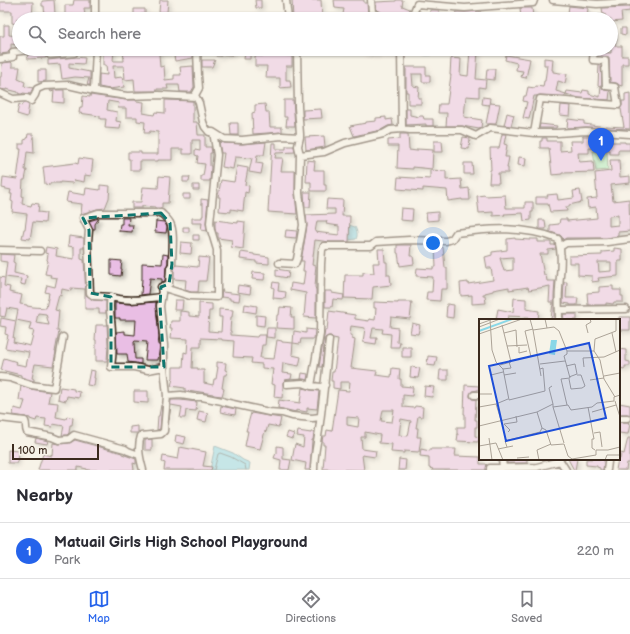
<!DOCTYPE html>
<style>
:root{--surface:#fff;--page:#f2f2f3;--text:#2b2b33;--muted:#7c7c81;--line:#e1e1e2;--accent:#2563eb}
body{margin:0;font-family:"Balsamiq Sans",sans-serif;background:var(--page);color:var(--text)}
.scale{position:absolute;left:12px;bottom:10px;width:87px;box-sizing:border-box;padding-left:4px;border:2px solid #3b2a1e;border-top:0;font-size:11px;line-height:14px;white-space:nowrap;color:#3b2a1e;-webkit-text-stroke:3px #f7f3e8;paint-order:stroke}
.you{position:absolute;left:433px;top:243px;width:14px;height:14px;margin:-10px;border:3px solid #fff;border-radius:50%;background:#1a73e8;box-shadow:0 0 0 6px #1a73e833}
.badge{display:grid;place-items:center;width:26px;height:26px;border-radius:50%;background:var(--accent);color:#fff;font-size:13px;font-weight:700}
.pin{position:absolute;translate:-50% -33px;filter:drop-shadow(0 1px 2px #0008)}
.pin::after{content:'';position:absolute;top:21px;width:14px;height:12px;background:inherit;clip-path:polygon(0 0,100% 0,50% 100%)}
.list{margin:0;padding:0;list-style:none}
h2{display:flex;justify-content:space-between;align-items:center;height:52px;margin:0;padding:0 16px;font-size:17px}
h2 small{font-size:13px;font-weight:400;color:var(--muted)}
.list li{display:grid;grid-template-columns:26px 1fr auto;gap:12px;align-items:center;box-sizing:border-box;height:56px;padding:0 16px;border-top:1px solid var(--line)}
.list b{display:block;font-size:15px;white-space:nowrap}
.list p{margin:0;font-size:13px;white-space:nowrap;color:var(--muted)}
.list em{font-size:13px;font-style:normal;color:var(--muted)}
.icon{flex:none;width:22px;height:22px;fill:none;stroke:currentColor;stroke-width:2;stroke-linecap:round;stroke-linejoin:round}
.map{position:relative;flex:none;width:630px;height:470px;overflow:hidden}
.search{position:absolute;background:var(--surface);box-shadow:0 1px 3px #0004;left:12px;right:12px;top:12px;height:44px;display:flex;align-items:center;gap:10px;box-sizing:border-box;padding:0 14px;border-radius:22px;color:var(--muted);font-size:15px}
.sheet{height:108px;background:var(--surface)}
nav{display:flex;justify-content:space-around;align-items:center;box-sizing:border-box;height:56px;border-top:1px solid var(--line);background:var(--surface);font-size:11px;color:var(--muted)}
nav a{display:grid;justify-items:center;gap:2px}
nav .on{color:var(--accent)}
.map>svg:first-child{display:block}
</style>
<div class="map">
<svg width="630" height="470" viewBox="0 0 630 470">
<defs>
<filter id="shadow"><feDropShadow dx="2.5" dy="2.5" stdDeviation="2" flood-color="#0004"/></filter>
</defs>
<rect width="100%" height="100%" fill="#f7f3e8"/>
<filter id="ink" filterUnits="userSpaceOnUse"><feTurbulence type="fractalNoise" baseFrequency=".025" numOctaves="2"/><feDisplacementMap in="SourceGraphic" scale="8" xChannelSelector="R" yChannelSelector="G"/><feConvolveMatrix kernelMatrix="1 2 1 2 8 2 1 2 1" color-interpolation-filters="sRGB"/></filter>
<g filter="url(#ink)">
<path fill="#a6ebb6" stroke="#708a6a" d="M593,151l14,1 1,18 -12,1z"/>
<path fill="#89d7e7" stroke="#6a9297" d="M418,49h17c-3,9 -9,7 -16,4z
M349,225l6,2c2,4 3,8 1,12l-8,1z
M215,446l18,7 10,7 7,3 -1,7h-39z"/>
<g fill="none" stroke-linecap="round" stroke-linejoin="round">
<path stroke="#5a6f6e" stroke-width="1" d="M214,470l4,-16 2,-1 11,4 14,8 1,5"/>
</g>
<path fill="#e9bee4" stroke="#3b2a1e" fill-rule="evenodd" filter="url(#shadow)" d="M54,0l1,14h-2l1,5h-9l-1,-13h-2v-5z
M74,0h16v8h-6l1,8h-8v-2l-12,1v-10h8z
M160,0h8l-1,12h-8z
M255,0h6v8h-5z
M292,0h29l1,18h-13v1h-16z
M334,0h30v3h3l1,12h-1l8,4h-33l2,-10 -9,-1z
M396,0h7l-1,6 8,3 -3,10 -16,-3 -1,2h-2l-2,-3 -10,-6v-7l20,-1z
M0,2h33l-1,17h-15v5l-5,-1v-12h-12z
M569,6l19,2 -1,10 -8,-1 1,-3 -12,-1z
M630,7v4l-8,1h-1l1,9 -11,1v-3h-6v-5h-2l-1,-6z
M520,8h12l1,9 -12,1z
M134,9h11v5h-4v5h-4v-4h-3z
M430,10h9v5l-9,-1z
M419,11l2,1 7,7h-12z
M480,11v6l-15,-2 -1,3 -8,-1v-5h9z
M4,25h5v10l9,1v9l-7,-1v4l-2,2 -1,3 -8,1v-18h4z
M621,28h5v7l-5,-1z
M611,33l6,1 -2,12h7v10h6v8h-6v22l-3,-1 -3,-2 -6,-1 -1,-24 -3,-1 -8,-1v-7h3v3l10,1z
M42,49h2l2,9 -18,1 -1,-4 12,-2 2,-1z
M100,49h14l-1,12h11l-1,-12h57l1,2 12,-2v9l-18,3 -2,-10 -14,3 1,13 4,-1 1,14 9,-1v-4h7l-1,-8 13,-1 1,21 -3,5h-11l-1,-7h-12l1,4h-11v2h-22l-1,-12 -9,1 -1,-14h-11l1,12 8,-1 2,10 -15,2 -10,-2v-13l8,1 -1,-10h-3v-11l-3,-1z
M216,49h16v6l-11,-1v2h-5z
M273,49h6v6l13,1v10h-6v14h4l1,7 -11,1v-10h-14l1,-12h-12v-10h18z
M366,49h13l-1,5 -12,-1z
M382,49h15v5l-16,-2z
M245,50h5v9h-6z
M470,50h8l-2,29 10,1 -1,8 -6,-1v10l-13,-1 -2,21 18,3 -1,8 -2,1 -17,-3h-16l1,-13h-9l1,-9h8l4,-29h-1l1,-17 10,1 -1,16 8,1z
M506,55l24,4 -4,19 -5,-1 2,-6 -7,-1 1,-7 -12,-3z
M76,57l9,1 -1,6 -15,-1v5l21,4v13h-3l2,-7 -14,-1 -13,2 -2,-15 -12,1v-5z
M544,58l9,1 -1,11h1v2l14,2 -2,9 -7,-2 -2,10 10,3 -1,2 -25,-1 -4,1h-2l-5,23 -6,-1 4,-16 -4,-1 1,-5h2l2,-9 7,1 1,-2 7,1 1,-6h1l2,-16h-3z
M202,60h13l-3,7h-10z
M11,62l1,1v4h8l-2,12 7,3 -1,4 9,2 -3,6 -7,-1 -1,1h-2l-2,-1v-1l-12,-3v1l-6,-1v-12h1l1,-14z
M599,65h2l1,22 2,3 6,1 -1,9 -30,-2 -13,-4 1,-3 15,2 1,-3 6,1v3l11,3 1,-12 -3,1z
M406,67h20v8h4v7h-8v-8h-10l1,12 6,1 -1,11h3v6h-13v-12h-2z
M487,69h8l-1,11 -8,-1z
M38,70h8v11l-8,1z
M50,90h14v13l-11,-1 1,-11 -3,1z
M630,93v36l-44,-2 -19,1 1,-9 16,2v3l22,3v-1l18,1 -3,-18h-2l3,-3v-5h3v-7z
M90,95l36,5h10v1l8,1 -1,11 11,2 1,-3 10,1v-13l28,1v21h4l1,13h7v12h6l1,6h-2v13h1l-1,15h-9v-5h2l2,-12 -8,-1 1,-7 -3,-1v-5l5,1v-11h-8v14h-9v-5h-11v11h-14v1h-18v9h-10v-11h-2v-7h13v2h17v-22l-8,-1 -1,2h-5l1,-11 -8,-1v-4h-11v-9h-8l1,-5 -11,-2 -1,9 10,2 -1,9 5,1 -1,7 -15,-1 1,-9h-6v-3l-21,-3 1,-6h2l1,-11 7,1z
M483,97l7,1 -1,7 -7,-1z
M284,100h9l2,26h-9l1,-9h-3z
M24,103h1l4,2 -2,12 -10,-3 2,-10 3,2z
M490,103l10,1 -4,20h-10z
M265,104l1,8h3l1,15h12v5l-29,2 -1,-21 3,-1v-7z
M561,105l10,1 -1,10 -10,-1z
M321,109l1,9 -19,1v-9z
M406,109h4v6l9,2v-1h4l1,3h9v7h-7v-2l-20,1z
M507,113l7,2 -3,11 -7,-1z
M386,117v3l6,-1 1,6 -5,1 -7,4 -27,6 -4,-10 16,-3v-1l10,-1v-3z
M230,123h8v12h-7z
M540,124l17,2 -1,2h-17z
M28,134h5l1,19 -7,-1 -2,18h2l-2,10h-2l-1,16h1l-1,8 9,2 1,-3 7,1 -1,8 8,1 -1,10 -12,-1 -3,17 -8,-1 2,-9h1l2,-15 -15,-2 1,-10 -2,-1 1,-7h-2l1,-4 -9,-2 1,-11 14,2 4,-30h-2v-5h5v-4l3,-1z
M400,134h8l1,16 8,1v-2l16,1 -1,19 -19,-2v2l-16,-1 1,-22h-10v-6l12,-1z
M502,134h4l-2,10 3,1 -2,12h4l-2,11h1v5h-10l1,10h-10l1,-13h1l-1,-22h9z
M324,136l1,11 -19,3 -1,-13z
M583,136h7v4l14,1v1h21v1h5v7h-12v4h-8v-4l-21,-2v5h-11l1,9 14,-1 1,11 -32,1v1l-10,1 -3,-27h-9v-7h2v-3h5v3h13v10l11,-1 -1,-9h13z
M463,137l7,1 -1,11 -8,-1z
M434,141h8l1,11h-9z
M219,142l5,1 18,1 24,-2 -2,13h-7l-1,8 7,1 -2,10 -12,-2 3,-14 -17,-1 -2,12 -11,-2 2,-14h-3z
M272,143h4v6h10v-3h8l1,6 -19,1 -1,5h8l-2,13h14v22l2,21 -29,-2z
M519,157l7,1 -1,8 -7,-1z
M79,158l14,2 -2,16 -6,-1 -1,7 -10,-2 -1,3 -13,-1v1h-10v2l-5,-1 -2,-17 32,-4 3,1z
M307,160l8,1 -1,9h10v15h2v6h-15v-9h-5z
M610,160h9l1,17 10,-1v7l-19,2 2,16 16,-2 1,32 -12,1v4l-11,2h-41l-3,2 -1,-3 -2,-2 -10,-3v-7l9,-1 1,-5h7v2l30,-3 -1,-11 -8,1 -1,-9 10,-1 -2,-25 16,-2zM618,215v10l-9,1v-10z
M464,163h8l1,11h-9z
M237,166l11,2 -3,17 4,1 -1,7 -3,-1 -2,19 -12,-2v3l-12,-1 1,-14h-2l3,-17 13,2z
M430,170l16,1v9l15,-1 1,10 7,-1 1,12h-8v-1l-14,2 -1,-11 -24,-2v3l-26,-2 1,-12 32,2z
M159,176l11,1 -2,26h-6v5h-7v-1l-13,-1v2h-10v-6h9l2,-15 15,1z
M183,177h7l-1,5h-6z
M100,185l10,1 -1,12 -4,10 -8,1 -16,5 1,-10 -16,-2 2,-10 17,3 1,-7 14,2z
M193,185h6v5h-6z
M580,190l2,12 -13,3v2h-3l1,4 -17,1 -2,-8h-12v-7h12l-1,-2 10,-1 1,6 16,-2 -1,-7z
M304,192h7l-1,15h-5z
M183,194h7v5h-7z
M485,195v1l20,-1 1,13h19v-6h8v10h-2v8l-7,1 -1,-8 -19,1 1,1 -12,1v-4l-14,1 -2,-17z
M201,199l7,1 -2,23 1,8 -6,-1 1,-7h-10v-5h10v-2h1v-12h-2z
M327,199l16,1 -1,16h8l-1,26h-19l-15,-2 -3,25 4,1 -1,8h1l-1,13 1,3v28l-12,-1 2,-24 -16,-3 1,-7 12,2 2,-14h-2l1,-10h-3l6,-35 -1,-11 29,-1v-5h-9zM317,221h10l-1,3 13,2v9l-24,-3z
M401,208l12,1 -1,12 -12,-1z
M438,212v8l-11,1 -1,-8z
M99,218l-4,6v5h-2l-4,-8z
M122,218h7l-1,7h5l-1,7 -13,-1 1,-7h2z
M215,220l23,3v-2l7,1 -2,27 -12,-2 1,-7 -14,-2v-5h-2l-1,-4z
M539,220h6l1,9h-7z
M156,221l8,1 1,1 2,4 -1,6 -11,-1z
M183,227h6v5h-6z
M286,230l11,1 -1,7 -11,-1z
M193,235h6v5h-6z
M69,236l15,2v10h-3v11l3,1 2,35 7,5 13,1v12h-7v-4h-14v-20l-14,-1v3l-9,-2 -1,7 -2,-1 -4,15 4,1 -2,20h2l-4,21h1l-3,14 -18,-2 -3,14 2,1v2l-13,-4v-2l-20,-5 3,-12 13,4 -1,2 10,2 3,-14 -24,-4 3,-13 -3,-1 1,-7 -6,-1 1,-8 15,3 -3,17h1l-1,4 17,4 4,-15 -5,-1 2,-7 -15,-3 2,-10 -11,-2 -2,9 -5,-1v-39l5,1 -1,8 6,1 -1,5 13,3 -2,9 7,1v1l6,1 13,1 3,-15 -4,-1 2,-7 8,2 2,-9 -7,-1 1,-2 -6,-1 3,-13 -1,-1 1,-6 -3,-1 1,-6 11,2 -1,7 18,3v-12l-6,-1zM38,313l8,1 3,11 -13,-2z
M515,238v1l15,1v-1h8v3h13v3h4l1,4 -8,1v4h-8l4,21h2l1,6h8l-1,15v23h-3l2,-17h-4l1,-16 -21,4 -1,-3 -19,3v-3l-16,3v1l-8,2v1h-2v2h2l1,7 -14,1v-9l-11,1 -1,-13 8,-1v2l25,-4 -2,-12h-4l-2,-11 7,-2v-3l15,-2v-11zM513,257v13l-9,1 -4,-13z
M181,242l11,1 -1,11 -11,-1z
M397,245h14l-1,11h3l1,8 -14,2 -2,-13h-1z
M443,247l2,21h2v21h-6l-1,12 -14,-1 1,-8h5l1,-15 -17,-1 1,-8 16,1v-2h3l-1,-19z
M614,248l8,1v12h-4v15l-20,2 1,3 -7,1v-6l-14,-1v-12h-9v-7l33,-1v-3l12,-1zM598,262h13v9l-12,1z
M378,249h6l1,13h2v13h3l1,10 -18,2 -1,12 -28,-1 1,-23h18v-3l11,1 -1,-10h6z
M241,252l13,2v1l15,2v7l-13,-1v-2l-16,-2z
M0,254l14,1 -1,7 2,1 -1,10 13,3 -2,9 -5,-1 1,-5 -16,-2 2,-15 -7,-1z
M163,254l5,1v8l-2,5 -1,13 -3,1v-3l-12,-1 -2,16 -7,1 1,-17v-15l20,1z
M199,257l10,1 -3,23h-7l-1,11h-7l-6,-2 1,-10 -12,-1v-10l2,-4 22,2z
M111,260l11,1 -1,8h1l-1,7 -10,-1z
M276,269l13,2 -1,7 -12,-2z
M253,272l12,1 -1,7 -12,-1z
M273,282l6,1 -1,8 8,1 -1,7 -12,-1 1,-10 -2,-1z
M564,282h3l-1,16h12l-1,7h-7v-1l-7,-1z
M238,285l13,2 -1,7 -13,-2z
M613,286v4h8v6h2v6h-9l-1,2 -7,-1v2h-18l-1,-12 12,-1v-5z
M222,290h1l-1,2 18,2 -1,7 -9,-1v-2l-9,-1z
M325,291h7v2l12,2 -1,5 -10,-1 -1,8h-7z
M514,298l12,1v10l13,2 -1,9h-9v-3l-21,-1 -1,4 -11,-1 2,-10 15,3z
M175,300h8l-1,10h-8z
M156,302v4l3,31 -1,8h2l-2,15h-13l2,-18 -12,-1 -1,1 1,17h6v5l-13,-2 -1,-8h-10l-1,-22 9,-1v3l10,1 1,-15h-16v-2h-5v-15l14,1z
M374,302l24,1v-1h14l-2,17 -19,-2 -1,10 8,1 -1,14h3l-1,5h-9l1,-13 -9,-1 1,-4 -10,-1 -2,10h6l-1,6 -13,-2 2,-14 -14,-2 -1,9h2v4l3,1 -4,28 26,3 -1,4 15,2 1,-9 8,1 -1,10h2v7l12,1 -1,9 -9,-1v12l11,1 1,-2 8,1 -1,10 -4,-1 -2,12h2l-1,9h4l-2,15 -15,-1v2l-13,-1 1,-8 -13,-1 1,-8 -15,-3v5h-4l1,12 14,2 -1,6 -13,-2 2,15 -41,-1 2,-24h-2v-4h-1l1,-5h3l1,-6 5,1 6,-41 11,1 1,-9h-10v7l-7,-1v-7h-2l1,-9h2l4,-33 -5,-1 -2,-2h-2l-4,2 -3,29h-3l6,-37h2l2,-19 26,4v4l14,2v-2l6,1 1,-12h-2zM383,410h11l-2,12 -11,-1zM347,417l12,1 -1,9 -11,-2zM401,419l10,2 -3,15 -9,-1z
M199,303l13,1v7h-3l-1,20 13,1 1,-15h-3v-8l14,1 -1,7h-1l-1,14h1v4l26,2 1,-2h8l-1,10h-3l-2,13 14,1 3,-19 5,1v1l11,1 -1,12 9,2 -2,9 -16,-3 -1,10 10,1 -1,5 -6,1 -2,2v5l-1,11 -8,-1 1,-12 -4,-1 2,-15 -11,-1v-4l-11,-1 1,-5 -19,-1 1,-16 -12,-1v-1l-21,-1v9h-8l-1,21h6v2h6v13l9,2 1,-6h2l2,-12h-1v-5l9,1 -1,7 2,1 -1,4h-2l-2,13 2,1 -2,7 -9,-1v-1l-19,-3 1,1 -10,-1v-3l-14,-2 2,-8v-11h10l1,-15 3,1 1,-14 -17,-1 1,-10h-2l1,-7h9v-10l9,1v4l10,1z
M245,304l12,2 -1,7 -12,-2z
M447,304l7,1 -1,13 -7,-1z
M280,307l12,1 -1,9h3v12l-18,-1 1,-13h2z
M563,314h14v6h-13z
M256,315l9,1 -1,10 -8,-1z
M619,317h11v13h-11z
M412,323l8,2 -2,9 -8,-1z
M96,325h11l1,20 -1,16h-11v-21h-1z
M267,328h8v10l-9,-1z
M306,329l9,1 -1,9h-13l-1,5 -7,-1 1,-12 12,2z
M402,347h9v10h-9z
M619,349l7,1v11l4,1v4h-5v3l-6,-1z
M428,356l9,1 -2,9 -8,-1z
M411,367l9,1 -2,10 -8,-1z
M90,370l5,1 -1,7h1l-1,8 -7,-1z
M440,370h8v10h-9z
M302,373l6,1 -1,6 -6,-1z
M465,385l14,1 -1,4 -6,1 -2,4v2l2,2 6,1h-2l-1,20h2v7h-2v9l4,1 -1,5 -21,-1 1,-7h-1v-7h8v-13h-1z
M21,386l9,3 20,3 -2,10 10,1 -2,14 10,2 1,-3 6,2 -1,7h-2l-1,8 -2,2h-5l2,-9 -11,-2 -1,3 -7,-1 1,-7 -9,-1 -1,3 -6,-2v-1l-4,-1 -13,-2 1,-7 8,2 3,-9 -6,-1z
M425,386l9,1 -2,10 -8,-1z
M60,387l14,2v2l6,1 -1,6 -12,-2 -1,5 -8,-2z
M302,388l9,2 8,1 -2,18 -10,-1v4l-11,-2v2l-18,-4 1,-8 21,3z
M134,391h14v12l-14,-1z
M171,400h9l17,2 -1,9 -10,-1 -1,8h-5l2,-11 -11,-2 -2,15z
M619,403l11,2v10l-3,-1h-8z
M161,405h1l-2,24 -3,1 1,-14h1z
M221,406l15,3 -1,6 -15,-3z
M199,411l9,2 -2,9 -9,-2z
M251,413l17,3 13,2 -2,9 -11,-2 -2,7 -1,-1 -5,18 -15,-3 3,-15h-2z
M619,422h10l-1,2h2l-2,10 -9,-1z
M138,426v7h-8v-6z
M298,431l13,2v-1h3l-1,8h-1l-2,30h-5l1,-7 -14,-3 3,-16 8,3 1,-10 -7,-1z
M288,432l6,2 -2,5 -6,-2z
M176,435l10,2 -2,7 -9,-2z
M36,438l12,3 -1,3 -12,-2z
M628,438h2v25h-3l-1,7h-10l2,-11h2l1,-6 3,1z
M152,439v11h-7v-10z
M75,440l47,13v1l14,5v5l-3,-1 1,7h-47v-1l-9,-2v3h-40l5,-16 8,2v-2l1,1 1,-12 6,1 10,-1z
M277,446l6,1v12l8,1 -2,10h-9l1,-10 -7,-2 2,-5 1,1z
M180,447l26,5 -3,14 9,1 -1,3h-47l1,-7 -3,-1 1,-6 15,3z
M421,449l9,2v-2h26l-1,7 25,1v7h6l1,1 -1,5h-54l1,-1 -4,-1v-11l-9,-1z
M8,450l10,1 -1,12h-9z
M399,459l7,1 -1,10h-7z
M507,459h20v4h-20z
M568,459h9l-2,11h-1z
M586,459h19l-2,11h-3v-2l-3,-1v-1l-11,-1z"/>
<g fill="none" stroke-linecap="round" stroke-linejoin="round">
<g stroke="#3b2a1e" stroke-width="9">
<path id="minor" d="M286,0l2,19
M371,0l1,12 12,7
M553,0l44,4 33,-2
M95,19v-19
M411,19l6,-15 48,4 68,-5 1,-3
M48,49l2,6 24,-2
M297,49l1,58 2,27v3
M0,59l13,-2v-5l25,-3
M94,91l2,-42
M0,93l13,6 14,-1 4,3 4,-6 2,-6 7,-3 24,-1 26,6 33,5 32,-1 37,2 3,6 4,19 2,5 4,5h4l11,7 18,1 40,-4 18,1 -2,9 2,9 24,-3 21,-9 38,-9 7,-4 12,-1 -1,-80
M194,97l5,-9 -1,-12 -1,-27
M402,129l8,1h52l14,6 14,-8 44,5h23l29,-2 44,3
M534,133l6,-34 78,6 -3,-18 -9,-1 -1,-25 -12,-1 1,-11
M560,247l6,-4 41,-1 23,-3
M0,250l40,1
M279,263l16,1 2,-5 6,-34 -4,-32 1,-38
M162,293l-2,4c-16,2 -33,5 -49,0 -3,12 1,23 1,35 1,12 1,23 -1,35h23l14,3 16,-3
M111,297l-17,-1 -4,-3 -2,-51 1,-12 -6,-12 15,-5h63c3,3 7,6 9,10 5,9 2,30 2,41l-2,4 -1,16 -8,3
M559,310l67,-1
M0,377l10,1 21,7 23,3 9,-51
M287,384l16,-1 8,3
M325,385l-3,2 -11,-1 9,-52 1,-70 1,-14 2,-4h47l5,-4 33,-2 37,1 6,-2 4,-6c34,-5 69,-7 102,6 5,17 2,33 1,50 -1,10 0,21 0,31
M474,395h6
M167,396l14,-1 12,2h9l20,4 2,1 45,10 13,1 10,3 20,2 8,-1
M0,418l25,3c2,4 0,7 2,11l25,5 7,3 10,-1 5,-4 51,14 3,2 11,4
M619,418h8
M502,459l1,9
M559,459l7,11
M143,470c-3,-11 -6,-23 -2,-34l20,-2 3,-3 3,-35 -3,-29v-22l-4,-39 2,-13 -1,-6 29,9 27,1v-47l-6,-20 -1,-7 7,-68 -4,-23
M314,470c0,-15 3,-26 5,-40 4,-30 7,-60 10,-90
M490,470v-2l47,-1 23,-6
M607,470l1,-8"/>
</g>
<use href="#minor" stroke="#f7f3e8" stroke-width="6"/>
</g>
</g>
<path d="M0 0H630V470H0ZM161,213l9,10 2,41 -3,20 -8,3 -1,19 4,61h-53v-70l-21,-4 -1,-63 -6,-12z" fill="#f7f3e8" fill-opacity=".55" fill-rule="evenodd"/>
<path fill="none" stroke="#0f766e" stroke-width="3" stroke-dasharray="8 5" stroke-linejoin="round" d="M161,213l9,10 2,41 -3,20 -8,3 -1,19 4,61h-53v-70l-21,-4 -1,-63 -6,-12z"/>
<g transform="translate(479 319)">
<rect width="141" height="141" fill="#f7f3e8"/>
<path d="M72,21h6l-2,15 -6,-1z" fill="#89d7e7"/>
<path fill="none" stroke="#89d7e7" stroke-width="2" d="M0,12l33,-12"/>
<path fill="none" stroke="#aca397" stroke-width="1" d="M11,0l2,31 4,12 7,7 6,31 36,-9 -2,-23 -3,1M51,0l3,11 14,-2M66,0l2,9 7,-1 5,4 8,20v3l-3,2 6,22 -9,1 6,26M0,5l14,-5M0,8l21,-8M54,11l8,46M25,14l12,-3 1,17M109,14l-2,-8 5,-3 -1,-3M133,14l4,19M0,15l43,-15M28,27l20,-1M40,28v6l8,-2M88,32h27M52,38l-6,-26 8,-2M61,45l25,-3M21,46l11,-3 -9,-37M87,47l9,-2 2,10 -8,3M105,48l-1,-9 21,-1 16,-7M24,50l8,-1 -2,-6M12,56l12,-3M25,56l12,-2M125,57l16,-3M90,60l2,10 11,-1 3,-2 -4,-11h-4M111,61l14,-2M73,67l-3,2 4,16M0,75h13M136,78l-11,-18 -4,-19 -6,-9 1,-12 21,-8v-12M136,82l5,16M0,88l17,-3M74,88l11,36M109,88l6,32h-2v9l3,2M113,93l24,-7M22,101l-5,-16 12,-5M0,107l58,-14M29,113l2,-2 -6,-6 13,-2 -1,-6M115,114l6,-1 2,15M10,119l3,22M0,127l17,-3 7,17M28,128l-2,-6 35,-9 2,-4M19,130l15,-3M38,139l12,-1M93,140l-4,-3 -4,-12 -13,1 -5,-15 -4,-2 -5,-16 16,-8v3l15,-2 3,5 21,-3 5,-4 17,-2v-4l6,-2M93,140l24,-4v-5h12l12,-3M60,141l-2,-10 14,-6M126,141l2,-5h13"/>
<path fill="#1d4ed8" fill-opacity="0.15" stroke="#1d4ed8" stroke-width="2" d="M110,24l17,75 -100,23 -17,-75z"/>
<rect width="141" height="141" fill="none" stroke="#3b2a1e" stroke-width="2"/>
</g>
</svg>
<div class="scale">100 m</div>
<div class="you"></div>
<div class="pin badge" style="left:601px;top:161px">1</div>
<div class="search"><svg class="icon" aria-label="search" viewBox="0 0 24 24"><circle cx="10" cy="10" r="6"/><path d="M15 15l6 6"/></svg>Search here</div>
</div>
<section class="sheet">
<h2>Nearby<small></small></h2>
<ul class="list">
<li><span class="badge">1</span><div><b>Matuail Girls High School Playground</b><p>Park</p></div><em>220 m</em></li>
</ul>
</section>
<nav>
<a class="on"><svg class="icon" aria-label="map" viewBox="0 0 24 24"><path d="M3 6l6-2 6 2 6-2v14l-6 2-6-2-6 2zM9 4v14M15 6v14"/></svg>Map</a>
<a><svg class="icon" aria-label="directions" viewBox="0 0 24 24"><path d="M12 3l9 9-9 9-9-9zM9 14v-3h6M13 9l2 2-2 2"/></svg>Directions</a>
<a><svg class="icon" aria-label="saved" viewBox="0 0 24 24"><path d="M7 4h10v16l-5-4-5 4z"/></svg>Saved</a>
</nav>
